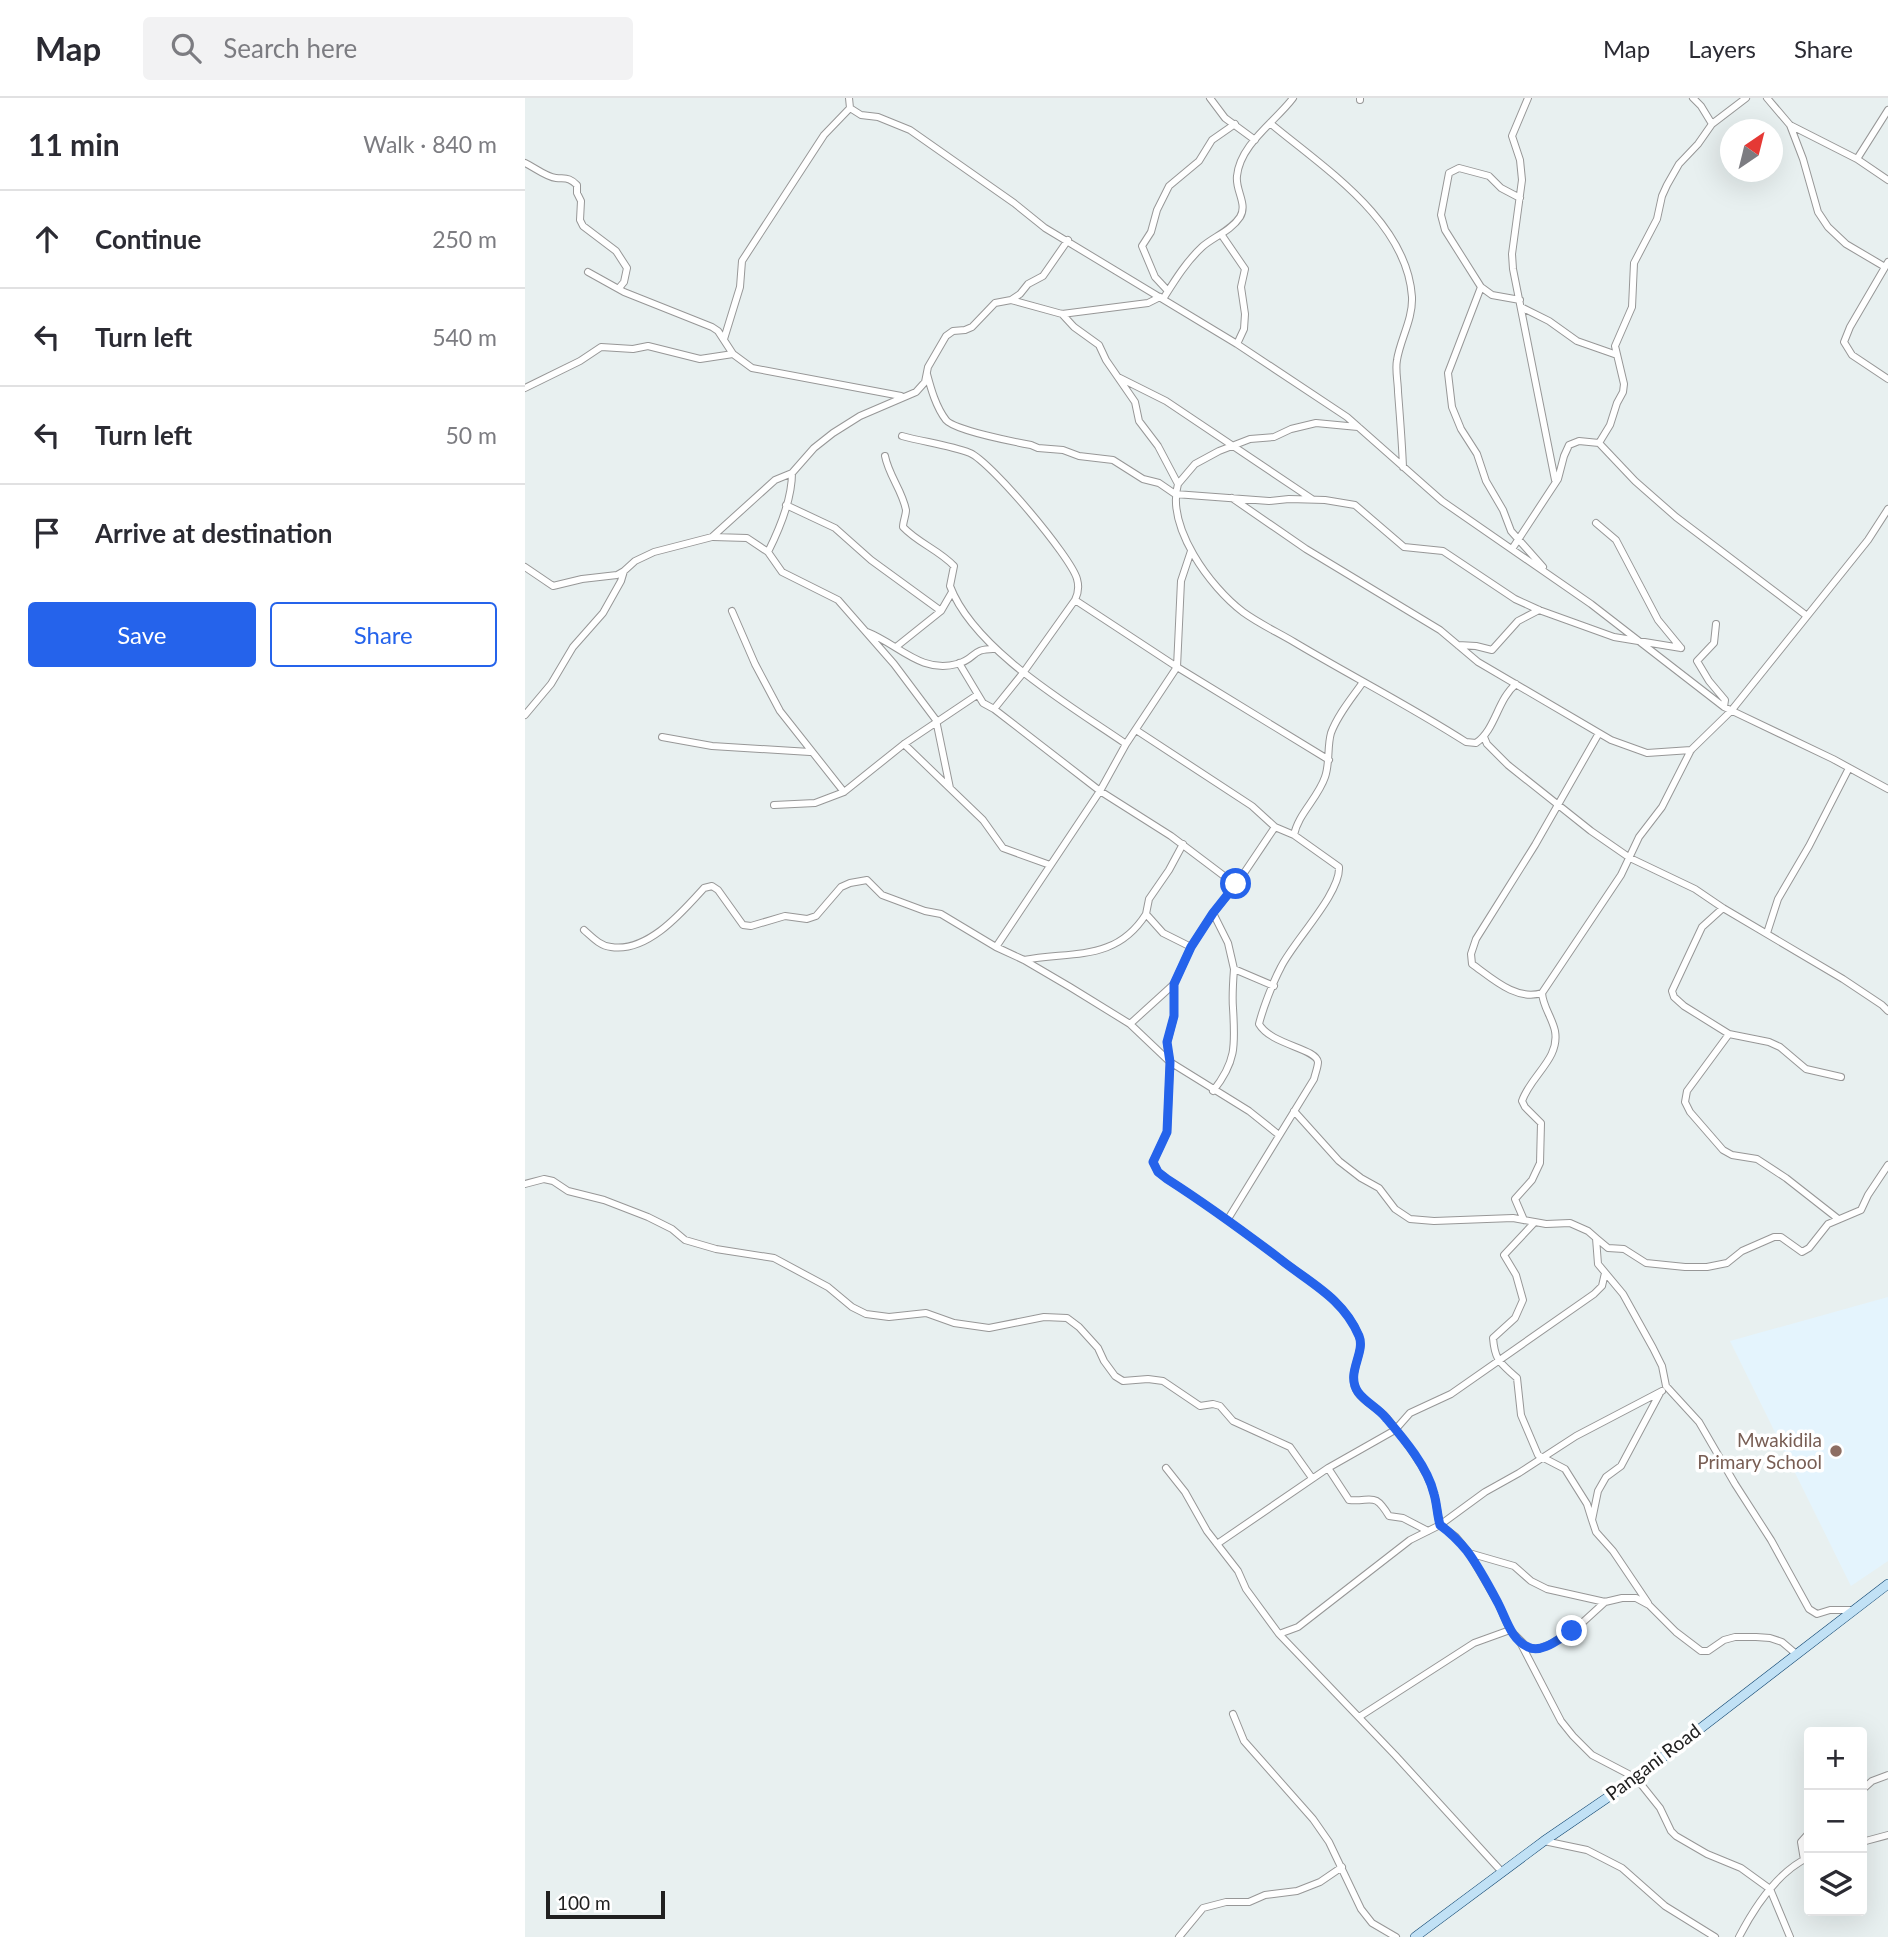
<!DOCTYPE html>
<meta charset="utf-8">
<style>
:root{--surface:#fff;--page:#f2f2f3;--text:#2b2b33;--muted:#7c7c81;--line:#e1e1e2;--accent:#2563eb}
body{margin:0;font-family:Lato,sans-serif;background:var(--page);color:var(--text)}
.controls{position:absolute;right:21px;bottom:21px;display:grid;overflow:hidden;border-radius:7px;box-shadow:0 7px 28px #0002}
.controls button{width:63px;height:63px;display:grid;place-items:center;padding:0;border:0;border-bottom:2px solid var(--line);background:var(--surface);color:var(--text);font:35px sans-serif}
.compass{position:absolute;left:1195px;top:21px;width:63px;height:63px;border-radius:50%;background:var(--surface);box-shadow:0 7px 28px #0002;rotate:35deg}
.scale{position:absolute;left:21px;bottom:18px;width:119px;box-sizing:border-box;padding-left:7px;border:4px solid #202020;border-top:0;font-size:19px;line-height:24px;white-space:nowrap;color:#202020;-webkit-text-stroke:5px #fff;paint-order:stroke}
.stop{position:absolute;width:21px;height:21px;margin:-16px;border:5px solid #2563eb;border-radius:50%;background:#fff}
.stop.end{background:#2563eb;border-color:#fff;box-shadow:0 2px 7px #0008}
.list{margin:0;padding:0;list-style:none}
h2{display:flex;justify-content:space-between;align-items:center;height:91px;margin:0;padding:0 28px;font-size:30px}
h2 small{font-size:23px;font-weight:400;color:var(--muted)}
.list li{display:grid;grid-template-columns:46px 1fr auto;gap:21px;align-items:center;box-sizing:border-box;height:98px;padding:0 28px;border-top:2px solid var(--line)}
.list b{display:block;font-size:26px;white-space:nowrap}
.list em{font-size:23px;font-style:normal;color:var(--muted)}
.actions{display:flex;gap:14px;padding:21px 28px}
.actions a{flex:1;padding:16px 0;border:2px solid var(--accent);border-radius:7px;text-align:center;font-size:24px;color:var(--accent)}
.actions .main{background:var(--accent);color:#fff}
.icon{flex:none;width:38px;height:38px;fill:none;stroke:currentColor;stroke-width:2;stroke-linecap:round;stroke-linejoin:round}
.map{position:relative;flex:none;width:1363px;height:1839px;overflow:hidden}
header{display:flex;align-items:center;gap:42px;box-sizing:border-box;height:98px;padding:0 35px;background:var(--surface);border-bottom:2px solid var(--line)}
header strong{font-size:33px}
nav{display:flex;gap:38px;margin-inline-start:auto;font-size:24px}
.search{width:490px;height:63px;background:var(--page);display:flex;align-items:center;gap:18px;box-sizing:border-box;padding:0 24px;border-radius:7px;color:var(--muted);font-size:26px}
main{display:flex}
aside{flex:1;background:var(--surface)}
.map>svg:first-child{display:block}
</style>
<header>
<strong>Map</strong>
<div class="search"><svg class="icon" aria-label="search" viewBox="0 0 24 24"><circle cx="10" cy="10" r="6"/><path d="M15 15l6 6"/></svg>Search here</div>
<nav><a>Map</a><a>Layers</a><a>Share</a></nav>
</header>
<main>
<aside>
<h2>11 min<small>Walk · 840 m</small></h2>
<ul class="list">
<li><svg class="icon" aria-label="ahead" viewBox="0 0 24 24"><path d="M12 20V5M6 11l6-6 6 6"/></svg><div><b>Continue</b></div><em>250 m</em></li>
<li><svg class="icon" aria-label="left" viewBox="0 0 24 24"><path d="M17 20v-9H6M10 6l-5 5 5 5"/></svg><div><b>Turn left</b></div><em>540 m</em></li>
<li><svg class="icon" aria-label="left" viewBox="0 0 24 24"><path d="M17 20v-9H6M10 6l-5 5 5 5"/></svg><div><b>Turn left</b></div><em>50 m</em></li>
<li><svg class="icon" aria-label="arrive" viewBox="0 0 24 24"><path d="M6 21V4h12l-3 4 3 4H6"/></svg><div><b>Arrive at destination</b></div></li>
</ul>
<div class="actions"><a class="main">Save</a><a>Share</a></div>
</aside>
<div class="map">
<svg width="1363" height="1839" viewBox="0 0 1363 1839">
<rect width="100%" height="100%" fill="#e8f0f0"/>
<path fill="#e4f4fd" d="M1363,1199v264l-37,25 -121,-245z"/>
<g fill="none" stroke-linecap="round" stroke-linejoin="round">
<g stroke="#979797" stroke-width="8">
<path id="street" d="M685,0l15,20 30,22
M1003,0l-16,38 8,24 2,20 -10,74 1,15 42,211
M1242,0l23,27 67,34 31,21
M835,2v-2
M325,10l11,7 17,2 32,13 104,73 31,25 192,116 110,73 95,84 149,103 133,103 109,52 55,30
M745,25c54,45 137,98 142,174 1,22 -12,43 -15,63 -2,10 1,22 1,32 2,25 4,50 5,75
M1187,26l34,-26
M1265,27l13,34 15,53 10,15 18,17 39,23
M1332,61l31,-49
M0,65c9,4 21,14 31,15 10,1 13,-1 21,7v8l4,8 -1,19 3,6 33,25 11,17 -3,14 -5,6
M696,136l24,35 -4,18 4,27 -1,15 -7,15
M1363,164l-38,65 -6,15 8,13 36,24
M63,174l36,20 88,35 6,4 15,23
M956,189l-33,86 4,34 9,22 16,25 9,27 17,29 8,21 32,36
M643,193l-13,-14 -13,-31 9,-14 6,-22 12,-24 30,-25 13,-21 23,-16
M638,201c12,-19 23,-37 39,-52 11,-10 29,-16 38,-30 8,-13 -5,-27 -3,-41 3,-32 39,-55 56,-78
M486,202l51,14 86,-11 12,-6
M995,202l-28,-5 -11,-8 -36,-57 -4,-15 8,-42 10,-5 30,8 12,12 19,10
M996,209l28,14 28,20 40,14
M537,216l12,13 25,18 7,15 29,42 4,19 19,25 20,38c-12,43 32,103 65,128 15,11 34,20 51,30 57,34 116,64 172,100l10,1c20,-14 21,-43 40,-59
M199,241l16,-52 2,-26 82,-126 26,-27 -1,-10
M402,276c4,15 9,33 19,46 8,10 69,22 85,25l7,3 25,2 16,6 34,4 30,19 16,4 16,11 94,7 20,-2 36,1 30,5 49,42 39,4 72,48 24,11 75,27 67,11
M595,280l46,23 146,98
M0,290l55,-27 21,-14 32,2 15,-3 52,13 33,-5 19,14 149,28
M377,338c22,6 47,9 68,17 21,9 101,104 107,126 2,7 1,15 -2,21l-52,73 -29,36
M1074,345l11,-18 7,-22 6,-11 1,-8 -9,-38 17,-39 2,-44 23,-44 5,-23 5,-11 12,-21 19,-20 14,-20 -11,-18 -8,-8
M360,358c4,20 17,34 21,54 0,5 -3,12 -3,17 15,16 36,23 51,39l-4,20c24,64 121,120 176,158
M653,386l17,-20 24,-13 31,-12 24,-2 17,-8 25,-6 42,4
M707,400l74,51 134,81 38,32 133,78 36,13 44,-3
M261,407l49,23 36,32 70,51
M1071,425l20,17 42,80 23,28
M188,439l34,1 21,14 14,20 56,28 56,64 42,56 14,68
M987,451l46,-70 6,-23 5,-11 10,-4 20,2 36,38 41,36 131,99
M243,454c12,-24 24,-53 24,-79
M0,469l28,19 29,-7 35,-4 7,-4
M550,502l102,67 152,93
M207,513l23,53 25,47 64,81
M1191,526l-2,19 -17,18 12,20 16,19 -1,7
M342,534c31,12 54,42 90,32 20,-5 13,-16 39,-15
M933,547l18,1 16,4 26,-29 21,-11
M371,549l45,-36 11,-19
M434,565l24,40 11,6 106,82 71,45 65,49
M0,617l26,-31 22,-37 30,-34 18,-32 3,-10 11,-10 19,-9 58,-15 63,-57 17,-7 22,-25 19,-15 27,-17 56,-24 9,-10 3,-15 18,-31 7,-5 12,-1 7,-3 23,-24 16,-3 9,-6 8,-10 15,-8 25,-36
M611,632l116,76 23,21 19,8
M137,639l50,9 98,6
M959,639l3,7 21,21 83,66 39,27 65,31 28,19 120,71 39,26 6,6
M379,646l79,76 20,28 47,17
M249,707l41,-2 29,-11 60,-48 73,-49
M658,746l-14,26 -20,29 -3,15 17,19 28,14
M1198,810l-21,19 -30,64 2,6 10,9 45,28 40,8 11,5 26,22 35,8
M688,815l15,30 6,26 40,17
M59,832c8,7 16,16 27,17 37,6 72,-36 93,-59l8,-2 6,4 25,35 8,1 34,-10 22,3 9,-3 25,-29 9,-4 17,-3 15,15 43,16 16,3 55,33 28,13 46,27 60,37 40,38 79,49 30,24
M1242,835l11,-34 31,-53 40,-78
M471,849l104,-156 26,-47 51,-77 4,-86 10,-30
M499,862c48,-9 92,2 122,-46
M649,886v32l-7,27 3,19 -3,70 -14,30 5,10 9,7c39,25 76,52 113,80 29,23 64,40 79,77 7,17 -14,37 -1,57 7,10 20,15 28,24 16,20 42,52 48,77 3,10 3,20 6,31l16,12 13,16 45,13 17,15 16,8 58,13 17,-4h14l13,7 27,27 25,19h7l16,-11 11,-3h21l14,1 12,4 13,11
M1017,895c-26,8 -49,-14 -70,-29l-1,-10 5,-15 59,-94 64,-112
M605,926l44,-40 17,-37 22,-34 23,-28 39,-58
M1204,936l-42,57 -2,11 5,10 33,38 9,5 25,4 29,19 51,40
M688,993c24,-30 22,-47 20,-83 -1,-12 0,-26 1,-39
M769,1013l45,50 22,17 18,10 16,21 15,10 24,2 79,-3 33,6 24,-1 18,8 8,7 2,26 25,30 30,54 9,18 4,20 33,36 36,62 36,56 38,69 8,5 13,-4h23
M0,1086l19,-5 9,2 15,10 36,9 44,17 24,12 13,11 31,9 58,9 54,29 24,20 14,7 23,3 37,-4 28,10 35,5 55,-11 23,1 12,9 19,21 6,13 11,15 8,5 25,-2 15,2 37,25 13,-2 7,2 13,15 57,26 22,31
M703,1121l86,-140c1,-5 4,-12 4,-17 -2,-14 -47,-17 -59,-38 4,-16 14,-42 22,-57 12,-25 60,-74 58,-100l-45,-32c4,-21 24,-37 31,-58 5,-14 2,-30 6,-44 7,-19 21,-35 32,-51
M999,1122l-9,-21 17,-19 8,-17 1,-40 -16,-16 -3,-6c9,-26 38,-42 33,-70 -3,-14 -12,-24 -13,-38l79,-118 18,-38 23,-30 29,-57 40,-39 137,-171 20,-31
M1009,1125l-30,32 12,20 7,25 -8,18 -22,20c2,24 8,25 24,40l4,37 17,40 27,14 22,35 5,16
M1071,1140l12,10 16,1 22,14 39,4h22l20,-4 15,-12 32,-14h7l21,15 7,-4 19,-24 33,-14 7,-15 20,-30
M641,1370l19,24 22,39 31,40 8,18 33,45 19,-7 112,-87 30,-15 45,-33 34,-19 57,-37 86,-45
M803,1370l21,32c23,2 25,-9 40,16l14,2 25,13
M692,1446l111,-76 67,-38 15,-17 41,-19 143,-100 8,-8 3,-13
M944,1455l29,50 12,27 18,18 10,1 13,-5 31,-21 23,-21
M1123,1505l-35,-52 -17,-19 -4,-12 6,-29 8,-14 15,-11 39,-73
M754,1536l116,121 107,117
M995,1544l41,79 12,15 19,19 44,23 24,30 11,23 5,5 31,18 34,14 29,21 20,48
M708,1616l11,27 69,78 16,23 32,67 11,14 24,14
M834,1619l115,-74 36,-13
M1337,1692l10,-9 16,-6
M1019,1743l43,9 35,18 43,38 50,31
M1337,1744l26,-7
M1279,1762l-3,-18 8,-9
M654,1839l24,-29 23,-6h23l16,-7 32,-4 23,-9 22,-15
M1214,1839c16,-31 38,-65 70,-80"/>
</g>
<g stroke="#0f4570" stroke-width="10">
<path id="secondary" d="M890,1839l129,-96 92,-63 252,-194"/>
</g>
<use href="#street" stroke="#fff" stroke-width="6"/>
<use href="#secondary" stroke="#c1e1f5" stroke-width="9"/>
</g>
<g fill="none" stroke-linecap="round" stroke-linejoin="round">
<path stroke="#2563eb" stroke-width="9" d="M711,786l-23,29 -22,34 -17,37v32l-7,26 3,20 -3,70 -14,30 5,10 9,7c39,25 76,52 113,80 30,24 63,39 79,77 7,17 -14,37 -1,56 7,10 20,16 28,26 17,20 42,49 48,76 3,10 3,20 6,31 11,8 19,16 27,26 12,16 22,35 31,52 8,15 13,37 30,44 14,7 32,-9 44,-16"/>
</g>
<circle fill="#8d6e63" stroke="#fff" stroke-width="2.5" cx="1311" cy="1353" r="7"/>
<g text-anchor="middle" stroke-width="7" stroke-linejoin="round" paint-order="stroke">
<g font-size="19" fill="#785e54" stroke="#fff" text-anchor="end">
<text x="1297" y="1349">Mwakidila<tspan x="1297" dy="22">Primary School</tspan></text>
</g>
<g font-size="19" fill="#202020" stroke="#fff">
<text transform="translate(1128 1664) rotate(-37)" y="7">Pangani Road</text>
</g>
</g>
</svg>
<div class="controls">
<button>+</button>
<button>−</button>
<button><svg class="icon" aria-label="layers" viewBox="0 0 24 24"><path d="M12 4l9 5-9 5-9-5zM3 14l9 5 9-5"/></svg></button>
</div>
<svg class="compass" viewBox="-18 -18 36 36"><path d="M0-13l5 13h-10z" fill="#e53935"/><path d="M0 13l5-13h-10z" fill="#7c7c81"/></svg>
<div class="scale">100 m</div>
<div class="stop" style="left:711px;top:786px"></div>
<div class="stop end" style="left:1047px;top:1533px"></div>
</div>
</main>
